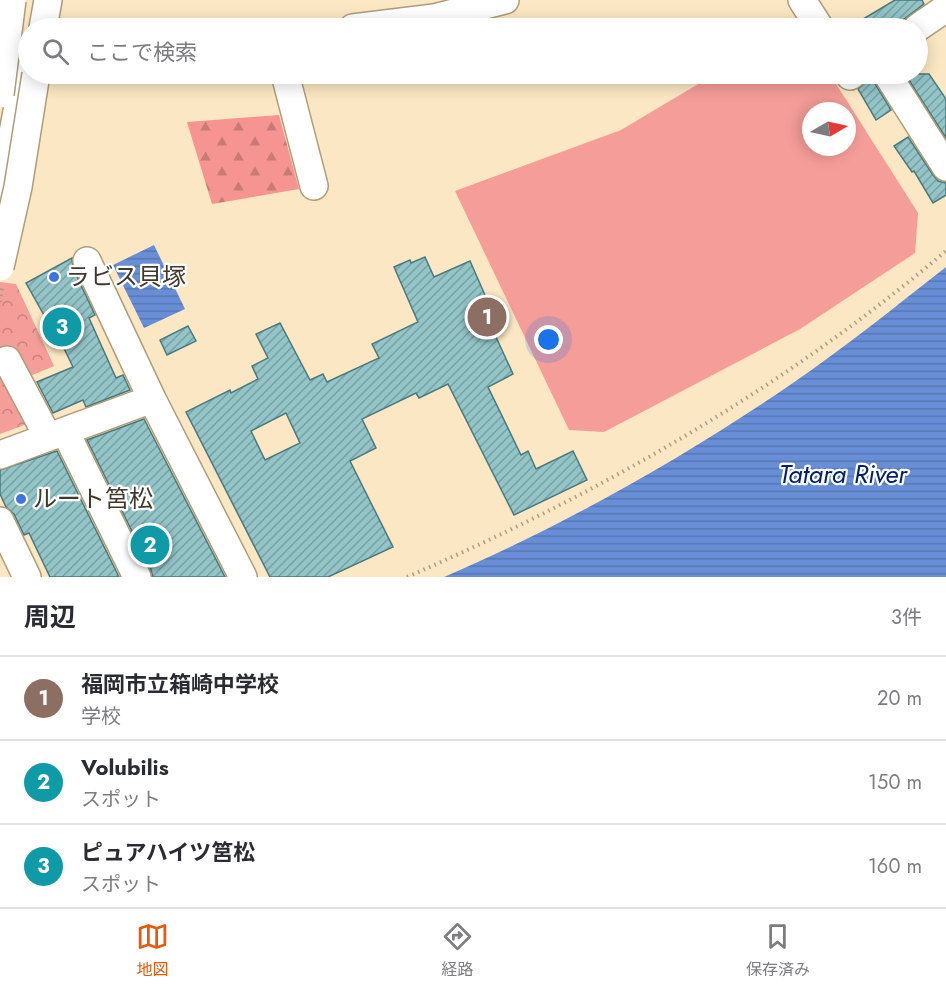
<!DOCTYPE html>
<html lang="ja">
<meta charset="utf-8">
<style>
:root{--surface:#fff;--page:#f7f7f7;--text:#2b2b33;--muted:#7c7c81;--line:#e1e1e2;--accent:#ea580c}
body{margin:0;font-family:Jost,"Noto Sans JP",sans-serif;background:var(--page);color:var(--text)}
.compass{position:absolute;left:802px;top:102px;width:54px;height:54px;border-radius:50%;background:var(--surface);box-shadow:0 3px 15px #0003;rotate:81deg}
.you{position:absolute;left:549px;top:340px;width:21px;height:21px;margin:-15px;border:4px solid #fff;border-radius:50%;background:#1a73e8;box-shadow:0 0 0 9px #1a73e833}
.badge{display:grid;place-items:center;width:39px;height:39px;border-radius:50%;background:var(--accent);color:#fff;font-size:20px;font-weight:700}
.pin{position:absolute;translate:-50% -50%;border:3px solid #fff;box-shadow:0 2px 6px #0006}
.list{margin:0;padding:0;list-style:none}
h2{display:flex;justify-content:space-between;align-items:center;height:78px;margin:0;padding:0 24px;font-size:26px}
h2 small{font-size:20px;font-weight:400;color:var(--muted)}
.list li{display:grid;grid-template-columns:39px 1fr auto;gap:18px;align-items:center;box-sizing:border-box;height:84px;padding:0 24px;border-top:2px solid var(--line)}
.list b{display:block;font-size:22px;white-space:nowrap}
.list p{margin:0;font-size:20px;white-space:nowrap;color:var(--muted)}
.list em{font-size:20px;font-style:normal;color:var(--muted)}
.icon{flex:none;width:33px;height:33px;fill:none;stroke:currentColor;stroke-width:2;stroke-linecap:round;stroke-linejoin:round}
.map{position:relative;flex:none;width:946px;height:577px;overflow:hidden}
.search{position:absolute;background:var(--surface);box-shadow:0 3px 15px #0003;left:18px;right:18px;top:18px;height:66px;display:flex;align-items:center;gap:15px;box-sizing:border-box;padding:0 21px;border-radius:33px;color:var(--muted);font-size:22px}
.sheet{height:330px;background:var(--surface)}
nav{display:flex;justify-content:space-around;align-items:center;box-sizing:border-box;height:84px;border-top:2px solid var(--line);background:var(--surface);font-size:16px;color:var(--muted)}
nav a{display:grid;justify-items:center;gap:3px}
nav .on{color:var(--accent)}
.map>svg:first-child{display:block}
</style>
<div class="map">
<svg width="946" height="577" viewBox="0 0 946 577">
<defs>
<pattern id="forest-firs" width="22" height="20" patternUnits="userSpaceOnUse" patternTransform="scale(1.5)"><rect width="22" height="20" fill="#f59491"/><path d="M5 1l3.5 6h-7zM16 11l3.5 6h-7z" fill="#c87a77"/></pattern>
<pattern id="park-crowns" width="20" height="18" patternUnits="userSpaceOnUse" patternTransform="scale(1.5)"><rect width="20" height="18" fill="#f59d99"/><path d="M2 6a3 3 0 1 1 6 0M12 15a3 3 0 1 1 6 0" fill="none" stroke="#c8817d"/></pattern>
<pattern id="water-rules" width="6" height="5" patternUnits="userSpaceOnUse" patternTransform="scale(1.5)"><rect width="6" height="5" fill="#688ed7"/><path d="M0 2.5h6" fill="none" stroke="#5775af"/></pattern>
<pattern id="building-hatch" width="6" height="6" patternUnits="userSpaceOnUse" patternTransform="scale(1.5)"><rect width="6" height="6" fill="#93c4c8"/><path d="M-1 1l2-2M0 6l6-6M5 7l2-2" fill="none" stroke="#7aa0a3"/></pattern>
</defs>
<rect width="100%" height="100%" fill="#fbe7c3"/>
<path fill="url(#forest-firs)" d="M279,115l20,74 -87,15 -25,-82z"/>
<path fill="url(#park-crowns)" d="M0,282l16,2 38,82 -43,18 16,40 -27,10z"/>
<path fill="#f59d99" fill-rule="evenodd" d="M715,74h106l10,2 87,137 -3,40 -115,76 -196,103 -35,-2 -114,-239 166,-61zM811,111h36v36h-36z"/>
<path fill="url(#water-rules)" d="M154,245l31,64 -41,19 -31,-63z
M946,267v310h-502c121,-52 237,-118 346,-192 54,-37 105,-78 156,-118z"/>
<path fill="url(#building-hatch)" stroke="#4a797d" stroke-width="1.5" fill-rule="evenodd" d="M895,0h27l2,4 -32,24h-44z
M869,74h2l3,8 17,28 -15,10 -18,-31 9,-8z
M905,74h24l17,25v39z
M908,137l25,38 5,6 8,2v12l-13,8 -19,-32 -2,1 -18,-26z
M425,257l9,20 36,-16 15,34 -7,3 35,76 -25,13 33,68 7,-4 8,18 37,-18 14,29 -73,35 -66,-131 -29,14 -3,-5 -54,26 14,29 -26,13 43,86 -65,30h-58l-84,-165 44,-22 1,3 27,-14 -6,-13 16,-8 -12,-24 24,-11 30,57 13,-6 4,8 52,-24 -7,-14 46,-22 -24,-55 16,-7 1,3zM286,413l14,30 -35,17 -14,-29z
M72,258l1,10 22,47 -6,3 27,60 7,-3 7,15 -44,17 -3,-7 -30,13 -16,-31 36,-15 -16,-33 -1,1 -11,-21 -1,1 -18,-32z
M188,326l8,15 -29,14 -7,-15z
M144,419l81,158h-72l-2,-7 -64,-130z
M57,451l62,126h-69l-21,-44 -5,2 -10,-21 -8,-7 -6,-13v-24z"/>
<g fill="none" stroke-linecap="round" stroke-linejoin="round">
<g stroke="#ae9c7a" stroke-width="30">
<path id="minor" d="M802,0l18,28
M43,28l5,-28
M353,28l81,-10 71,-18
M917,28l29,-20
M285,74l29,112
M849,74l1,2 3,-2
M887,74l59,93
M0,204l28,-153
M87,261l65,138 91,178
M7,360l41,77
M65,431l72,146
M0,455l152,-56
M0,521l27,56"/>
</g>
<path stroke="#ac9d82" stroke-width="4" stroke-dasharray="1.5 4.5" stroke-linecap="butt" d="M0,302l2,-14
M407,577c194,-84 377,-189 539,-326"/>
<use href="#minor" stroke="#fff" stroke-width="27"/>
<g stroke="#ae9c7a" stroke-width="30" stroke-linecap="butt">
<path id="minor-bridge" d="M0,94l12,-94
M0,267l18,-80 18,-113"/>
</g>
<use href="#minor-bridge" stroke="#fff" stroke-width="27"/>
</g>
<g fill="#3d74e4" stroke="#fff" stroke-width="2">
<circle cx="54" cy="277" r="6"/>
<circle cx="21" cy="499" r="6"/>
</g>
<g text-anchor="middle" stroke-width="4.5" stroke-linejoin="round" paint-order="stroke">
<g font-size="24" fill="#41392b" stroke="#fff" text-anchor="start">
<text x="66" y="285">ラビス貝塚</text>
<text x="33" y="507">ルート筥松</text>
</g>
<g font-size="26" font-style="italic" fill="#002074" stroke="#fff">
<text x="843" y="483">Tatara River</text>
</g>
</g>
</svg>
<svg class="compass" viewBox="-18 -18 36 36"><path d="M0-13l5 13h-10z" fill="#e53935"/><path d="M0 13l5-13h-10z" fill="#7c7c81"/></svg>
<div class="you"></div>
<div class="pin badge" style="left:487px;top:317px;background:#8d6e63">1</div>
<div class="pin badge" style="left:150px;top:545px;background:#0f9aa8">2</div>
<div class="pin badge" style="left:62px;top:327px;background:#0f9aa8">3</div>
<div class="search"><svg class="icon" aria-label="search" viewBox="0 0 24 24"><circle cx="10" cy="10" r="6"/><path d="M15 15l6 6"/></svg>ここで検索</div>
</div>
<section class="sheet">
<h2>周辺<small>3件</small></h2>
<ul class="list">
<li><span class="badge" style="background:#8d6e63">1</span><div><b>福岡市立箱崎中学校</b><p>学校</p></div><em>20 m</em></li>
<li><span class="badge" style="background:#0f9aa8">2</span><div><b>Volubilis</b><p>スポット</p></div><em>150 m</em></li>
<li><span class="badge" style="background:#0f9aa8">3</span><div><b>ピュアハイツ筥松</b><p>スポット</p></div><em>160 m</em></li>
</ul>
</section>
<nav>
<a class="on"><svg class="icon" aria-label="map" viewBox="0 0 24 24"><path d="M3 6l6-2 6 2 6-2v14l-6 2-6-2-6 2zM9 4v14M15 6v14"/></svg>地図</a>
<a><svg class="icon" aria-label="directions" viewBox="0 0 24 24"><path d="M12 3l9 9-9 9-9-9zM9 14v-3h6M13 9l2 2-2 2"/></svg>経路</a>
<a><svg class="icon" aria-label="saved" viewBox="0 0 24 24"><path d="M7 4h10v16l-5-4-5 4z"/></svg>保存済み</a>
</nav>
